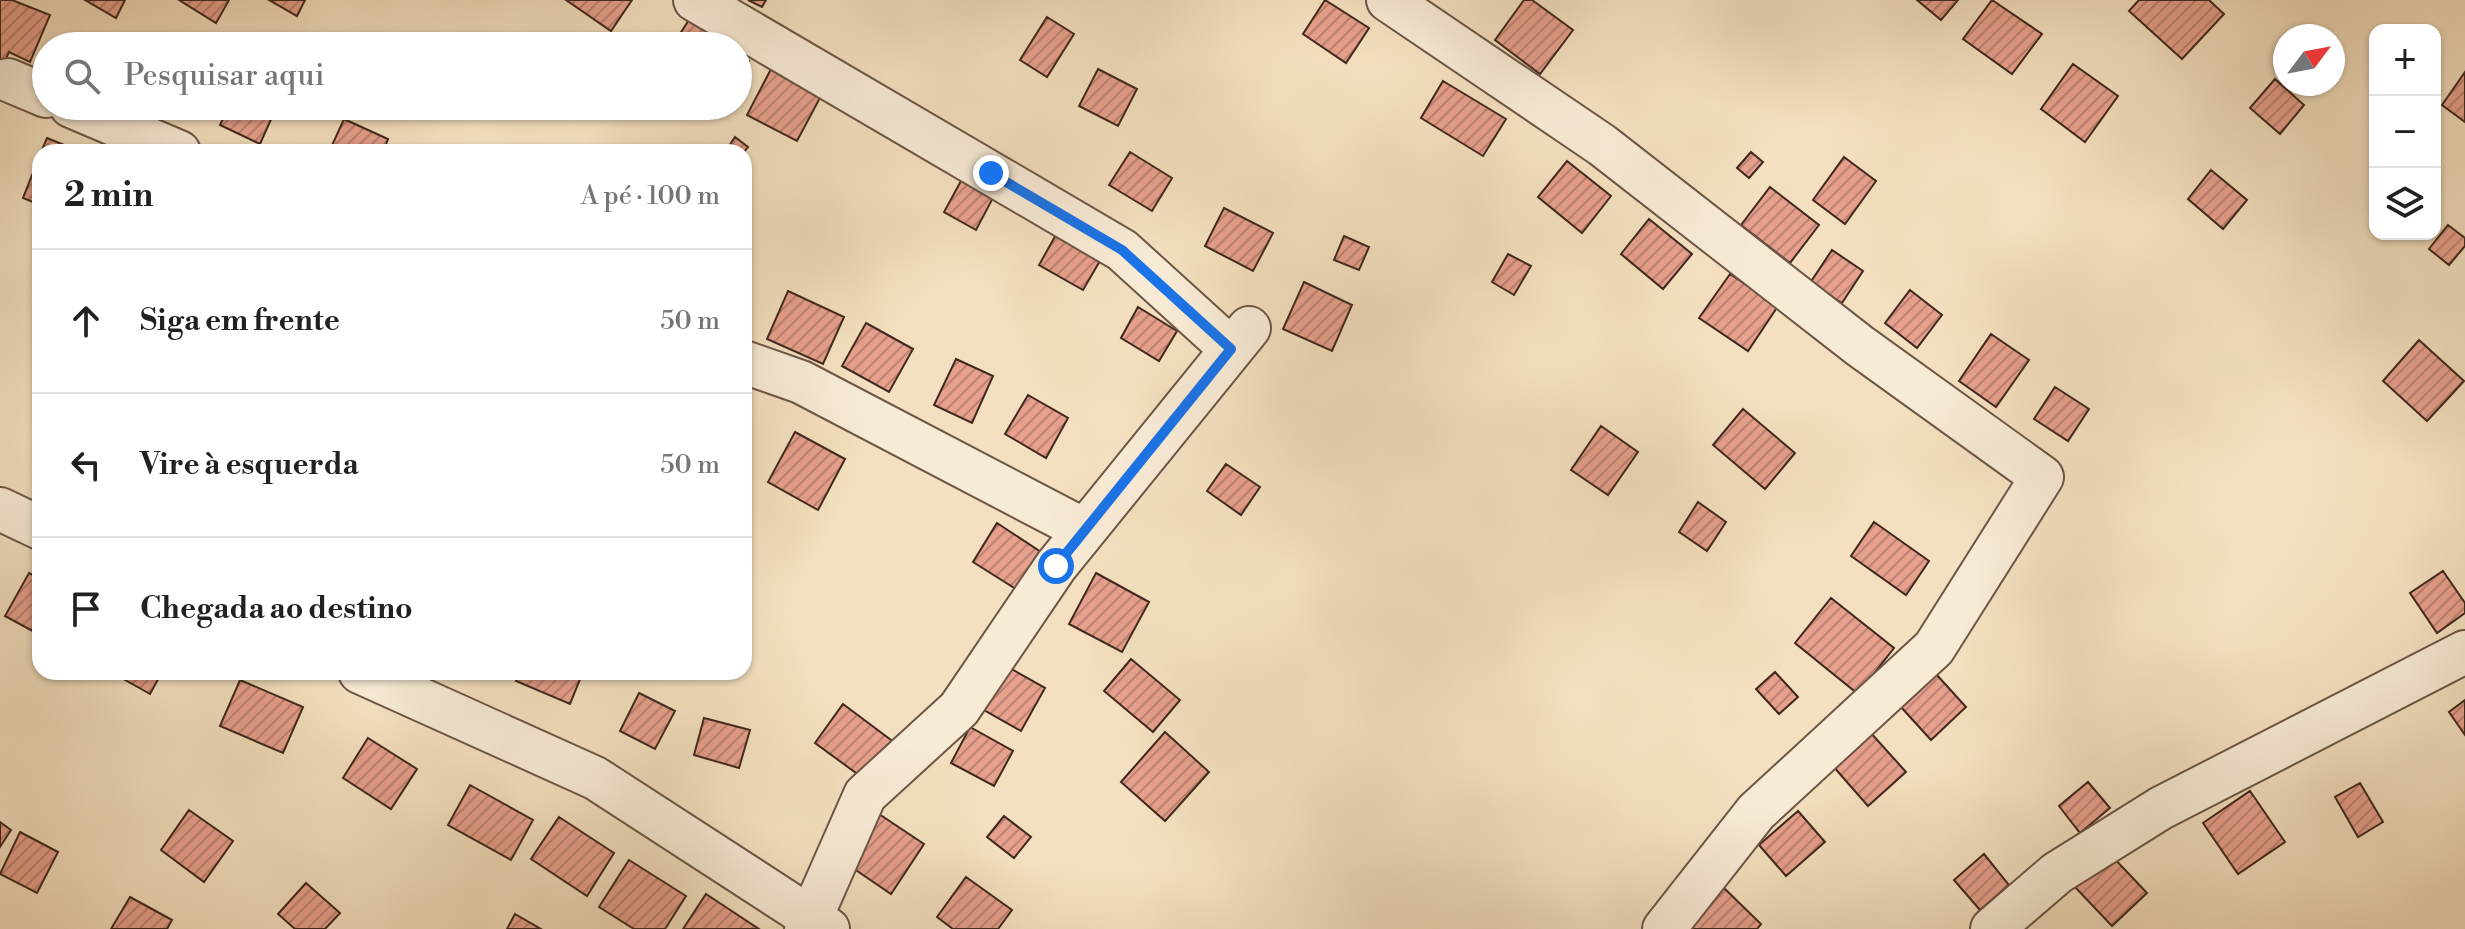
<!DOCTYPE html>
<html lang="pt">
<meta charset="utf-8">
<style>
:root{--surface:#fff;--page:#f6f6f6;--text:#202124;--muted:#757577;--line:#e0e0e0}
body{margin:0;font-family:"Libre Bodoni",serif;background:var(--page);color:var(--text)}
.controls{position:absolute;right:24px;top:24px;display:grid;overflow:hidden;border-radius:16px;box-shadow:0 2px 6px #0004}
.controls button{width:72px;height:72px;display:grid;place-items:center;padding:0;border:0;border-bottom:2px solid var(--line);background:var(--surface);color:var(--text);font:40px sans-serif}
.compass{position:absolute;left:2273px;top:24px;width:72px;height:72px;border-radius:50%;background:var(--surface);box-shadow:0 2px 6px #0004;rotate:58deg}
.stop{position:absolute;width:24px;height:24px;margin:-18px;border:6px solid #1a73e8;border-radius:50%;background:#fff}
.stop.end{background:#1a73e8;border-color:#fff;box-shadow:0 2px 8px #0008}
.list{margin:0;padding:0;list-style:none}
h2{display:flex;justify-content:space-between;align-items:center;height:104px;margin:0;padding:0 32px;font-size:34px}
h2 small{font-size:26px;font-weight:400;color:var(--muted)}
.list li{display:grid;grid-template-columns:52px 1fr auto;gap:24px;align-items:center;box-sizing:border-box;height:144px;padding:0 32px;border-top:2px solid var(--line)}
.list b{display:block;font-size:30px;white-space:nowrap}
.list em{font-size:26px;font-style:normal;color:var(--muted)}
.icon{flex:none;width:44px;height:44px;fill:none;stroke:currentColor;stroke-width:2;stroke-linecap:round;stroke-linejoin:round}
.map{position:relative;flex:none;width:2465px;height:929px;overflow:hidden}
.search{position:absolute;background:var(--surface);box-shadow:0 2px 6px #0004;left:32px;top:32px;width:720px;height:88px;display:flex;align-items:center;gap:20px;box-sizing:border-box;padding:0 28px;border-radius:44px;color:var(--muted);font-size:30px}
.panel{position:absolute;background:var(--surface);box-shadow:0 2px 6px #0004;left:32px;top:144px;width:720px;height:536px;border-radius:24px}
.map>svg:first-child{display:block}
</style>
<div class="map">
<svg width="2465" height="929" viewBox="0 0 2465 929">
<defs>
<pattern id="building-hatch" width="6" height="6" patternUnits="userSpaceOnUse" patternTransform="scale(2)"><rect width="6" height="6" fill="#e7a08d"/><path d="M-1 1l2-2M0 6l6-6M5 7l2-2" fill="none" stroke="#bd8272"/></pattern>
</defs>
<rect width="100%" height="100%" fill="#f4e0c0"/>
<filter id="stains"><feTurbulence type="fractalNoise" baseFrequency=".0025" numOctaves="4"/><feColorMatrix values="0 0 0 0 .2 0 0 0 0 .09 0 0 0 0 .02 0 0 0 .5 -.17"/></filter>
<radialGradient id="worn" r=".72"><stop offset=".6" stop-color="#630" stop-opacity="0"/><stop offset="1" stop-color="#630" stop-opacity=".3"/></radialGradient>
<path fill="url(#building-hatch)" stroke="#3f281c" stroke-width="2" d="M0,0h12l38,15 -20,47 -21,-10 -6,13 -3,-1z
M85,0h40l-9,18z
M179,0h50l-13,23z
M269,0h36l-8,16z
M566,0h66l-21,31z
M748,0h18l-4,7z
M1325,0l44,28 -23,35 -43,-29z
M1524,0h8l41,30 -33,44 -45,-34z
M1917,0h41l-17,20z
M1992,0l50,34 -30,40 -49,-35z
M2139,0h70l15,14 -42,45 -53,-48z
M1047,17l27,17 -27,43 -27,-17z
M689,20l39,26h-56z
M82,33l35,12v1h-39z
M738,53l11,8 -11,16z
M2073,64l45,32 -33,46 -44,-33z
M771,69l50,27 -24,45 -50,-26z
M1098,69l39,20 -19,37 -39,-20z
M2465,72v50l-23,-17z
M2275,79l29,26 -24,29 -30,-26z
M1443,81l63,38 -23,37 -62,-38z
M229,106h48l-17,38 -40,-19z
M699,106h19l-6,9z
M344,119l44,20 -5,13h-54z
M735,137l13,10 -4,5h-19z
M47,138l34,14h-40z
M1130,152l42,26 -20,33 -43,-26z
M1751,152l12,10 -14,16 -12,-10z
M40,155v50l-17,-7z
M1844,157l32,24 -31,43 -32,-24z
M1567,161l44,35 -29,37 -44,-36z
M2211,170l36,30 -24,29 -35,-30z
M962,179l32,17 -18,34 -32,-18z
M1770,187l49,38 -29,38 -49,-38z
M1224,208l49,25 -20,38 -48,-25z
M1649,219l43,35 -29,35 -42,-35z
M2448,225l17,13v8l-16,19 -20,-16z
M1057,233l44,26 -18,31 -44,-25z
M1344,236l25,11 -10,23 -25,-10z
M1832,250l31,21 -21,32 -32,-20z
M1508,254l23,12 -17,29 -22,-13z
M1730,274l48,32 -30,45 -49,-33z
M1304,282l48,23 -20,46 -49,-22z
M1910,290l32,25 -25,33 -32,-25z
M788,291l56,26 -21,47 -56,-25z
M1138,307l39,24 -18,30 -38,-23z
M866,323l47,26 -24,43 -47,-26z
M1991,334l38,26 -33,47 -37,-26z
M2419,340l45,41 -37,40 -44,-40z
M956,359l37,17 -21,47 -38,-18z
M2055,387l34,22 -21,32 -34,-22z
M1028,395l40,23 -22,40 -41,-24z
M1743,409l52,44 -30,36 -52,-44z
M1601,426l37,26 -30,43 -37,-25z
M795,432l50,27 -27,51 -50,-28z
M1226,464l34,23 -19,28 -34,-24z
M1698,502l28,20 -19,29 -28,-19z
M1874,522l55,39 -23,34 -55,-39z
M997,523l47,31 -25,37 -46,-29z
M2443,571l22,32v10l-28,20 -27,-40z
M29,573l11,6v56l-35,-19z
M1096,573l53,29 -27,50 -53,-28z
M1831,598l63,50 -36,46 -63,-51z
M1131,659l49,41 -27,32 -49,-41z
M1008,667l37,21 -24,43 -37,-21z
M111,672h51l-12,22z
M520,672h63l-13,32 -54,-23z
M1775,672l23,25 -19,17 -23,-25z
M1936,674l30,33 -35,33 -31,-34z
M240,680l63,27 -20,46 -63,-27z
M639,693l36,18 -20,38 -35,-18z
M2465,700v35l-16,-23z
M843,704l52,39 -28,38 -52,-38z
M704,718l46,12 -11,38 -45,-13z
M970,727l43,24 -19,35 -43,-23z
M1165,732l44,40 -44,49 -44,-39z
M1870,732l36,40 -38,34 -36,-41z
M368,738l49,31 -26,40 -48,-31z
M2088,782l22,26 -30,25 -21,-27z
M2360,783l23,39 -25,15 -23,-40z
M470,785l63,35 -22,40 -63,-35z
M2250,791l35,51 -47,32 -35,-51z
M189,810l44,31 -29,41 -43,-32z
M1798,811l27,31 -39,34 -27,-31z
M879,814l45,30 -33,50 -44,-30z
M1004,816l27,21 -17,21 -27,-21z
M559,817l55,36 -27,43 -56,-37z
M0,822l11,8 -11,17z
M20,832l38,20 -21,41 -37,-19z
M2109,853l38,40 -35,33 -38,-40z
M1984,854l25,31 -29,25 -26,-30z
M629,860l57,36 -21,33h-31l-35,-22z
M966,877l46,33 -14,19h-45l-16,-12z
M306,883l34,30 -15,16h-30l-17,-15z
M1724,888l37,36 -4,5h-73z
M706,894l53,35h-76z
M130,897l42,23 -5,9h-56z
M515,914l26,15h-34z"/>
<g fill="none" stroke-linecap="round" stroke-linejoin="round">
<g stroke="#6c5645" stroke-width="46">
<path id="minor" d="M695,0l427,250 109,99
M1388,0l214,145 258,201 182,131 -108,171 -178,164 -92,117
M8,80l38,16
M71,106l108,46
M744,362l57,20 283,148
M0,509l40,19
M360,672l235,106 233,151
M806,929l59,-134 94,-86 97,-143 193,-238
M1992,929l65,-56 104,-65 304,-156"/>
</g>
<use href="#minor" stroke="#f8ebd6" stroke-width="42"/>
</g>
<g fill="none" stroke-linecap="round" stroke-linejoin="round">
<path stroke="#1a73e8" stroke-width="10" d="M991,173l131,77 109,99 -175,217"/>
</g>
<rect width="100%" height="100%" filter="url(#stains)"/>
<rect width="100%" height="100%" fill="url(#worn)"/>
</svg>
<div class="controls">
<button>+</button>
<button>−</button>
<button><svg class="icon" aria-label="layers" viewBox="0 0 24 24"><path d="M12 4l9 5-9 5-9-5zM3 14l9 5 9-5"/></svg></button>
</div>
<svg class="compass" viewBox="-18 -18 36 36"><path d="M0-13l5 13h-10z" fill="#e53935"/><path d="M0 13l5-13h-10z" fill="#757577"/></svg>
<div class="stop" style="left:1056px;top:566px"></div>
<div class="stop end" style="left:991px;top:173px"></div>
<div class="search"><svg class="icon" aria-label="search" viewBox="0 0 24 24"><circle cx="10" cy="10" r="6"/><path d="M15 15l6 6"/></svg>Pesquisar aqui</div>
<section class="panel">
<h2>2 min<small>A pé · 100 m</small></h2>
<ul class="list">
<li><svg class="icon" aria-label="ahead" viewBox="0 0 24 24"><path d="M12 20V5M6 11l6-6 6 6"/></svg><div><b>Siga em frente</b></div><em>50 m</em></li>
<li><svg class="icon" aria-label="left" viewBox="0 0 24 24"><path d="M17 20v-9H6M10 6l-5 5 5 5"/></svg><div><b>Vire à esquerda</b></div><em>50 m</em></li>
<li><svg class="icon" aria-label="arrive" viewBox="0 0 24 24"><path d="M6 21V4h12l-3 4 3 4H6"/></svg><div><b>Chegada ao destino</b></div></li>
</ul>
</section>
</div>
